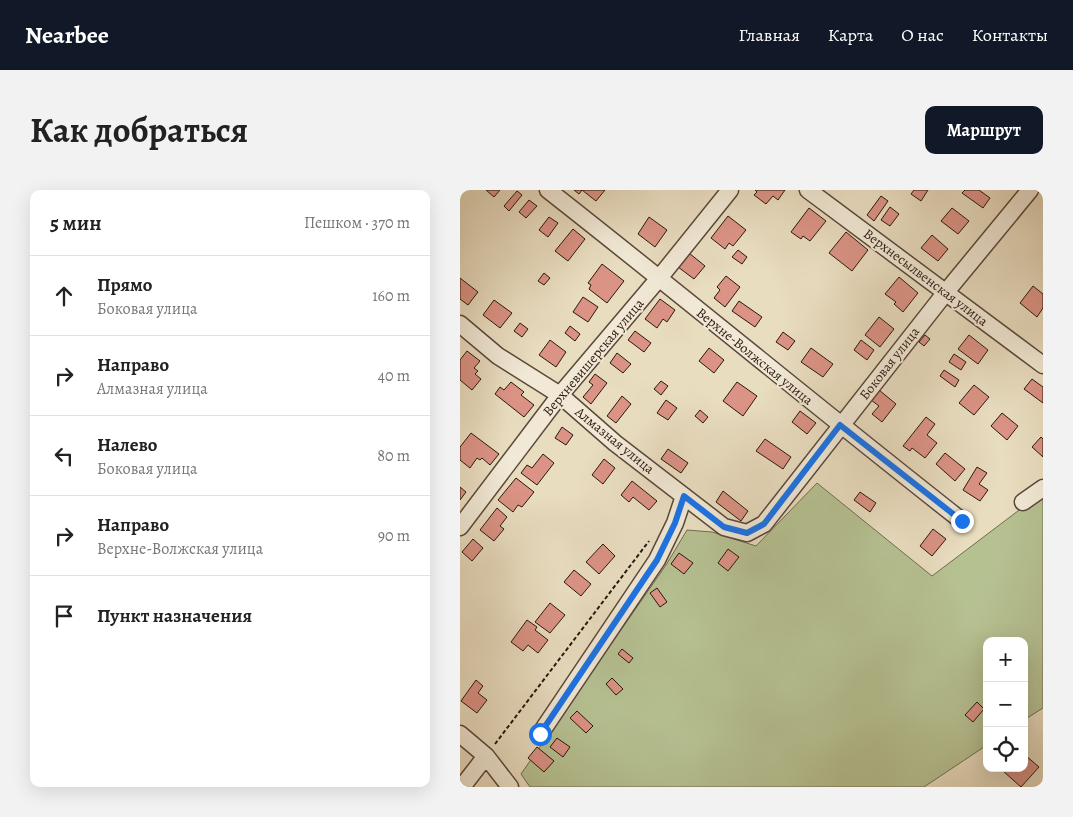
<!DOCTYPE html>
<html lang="ru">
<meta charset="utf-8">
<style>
:root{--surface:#fff;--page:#f2f2f2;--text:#222;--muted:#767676;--line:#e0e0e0;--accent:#111827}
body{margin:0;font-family:Alegreya,serif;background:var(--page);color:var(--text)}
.controls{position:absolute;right:15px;bottom:15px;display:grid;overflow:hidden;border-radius:10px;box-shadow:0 5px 20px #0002}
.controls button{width:45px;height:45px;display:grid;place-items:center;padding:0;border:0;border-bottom:1px solid var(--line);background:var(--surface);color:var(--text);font:25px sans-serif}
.stop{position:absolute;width:15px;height:15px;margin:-11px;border:4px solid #1a73e8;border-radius:50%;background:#fff}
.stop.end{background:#1a73e8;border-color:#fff;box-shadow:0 1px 5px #0008}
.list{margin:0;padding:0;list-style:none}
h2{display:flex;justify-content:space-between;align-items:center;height:65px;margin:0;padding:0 20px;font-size:21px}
h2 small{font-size:16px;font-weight:400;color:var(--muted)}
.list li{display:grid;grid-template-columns:32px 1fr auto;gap:15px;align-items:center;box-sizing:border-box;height:80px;padding:0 20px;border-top:1px solid var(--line)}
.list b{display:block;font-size:19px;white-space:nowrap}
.list p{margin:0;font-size:16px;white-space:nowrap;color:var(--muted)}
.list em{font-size:16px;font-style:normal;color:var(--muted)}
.icon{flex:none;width:28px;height:28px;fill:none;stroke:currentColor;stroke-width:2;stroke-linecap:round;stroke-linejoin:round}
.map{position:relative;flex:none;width:583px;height:597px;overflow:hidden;border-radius:10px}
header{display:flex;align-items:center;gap:30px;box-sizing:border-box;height:70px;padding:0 25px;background:var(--accent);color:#fff}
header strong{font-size:24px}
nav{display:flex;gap:28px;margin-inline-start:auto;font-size:18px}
.intro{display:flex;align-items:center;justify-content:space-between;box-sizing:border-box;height:120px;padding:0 30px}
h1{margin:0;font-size:35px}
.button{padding:12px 22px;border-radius:10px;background:var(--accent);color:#fff;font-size:18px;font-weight:700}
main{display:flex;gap:30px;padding:0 30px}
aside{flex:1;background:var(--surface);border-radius:10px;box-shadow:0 5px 20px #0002}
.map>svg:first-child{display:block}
</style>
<header>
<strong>Nearbee</strong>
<nav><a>Главная</a><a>Карта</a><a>О нас</a><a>Контакты</a></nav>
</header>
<div class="intro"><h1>Как добраться</h1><a class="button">Маршрут</a></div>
<main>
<aside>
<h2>5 мин<small>Пешком · 370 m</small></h2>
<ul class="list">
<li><svg class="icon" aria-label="ahead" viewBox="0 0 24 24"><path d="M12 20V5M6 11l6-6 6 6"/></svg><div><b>Прямо</b><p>Боковая улица</p></div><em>160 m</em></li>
<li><svg class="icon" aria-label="right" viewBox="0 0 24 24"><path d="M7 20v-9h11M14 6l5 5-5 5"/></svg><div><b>Направо</b><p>Алмазная улица</p></div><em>40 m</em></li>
<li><svg class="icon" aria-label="left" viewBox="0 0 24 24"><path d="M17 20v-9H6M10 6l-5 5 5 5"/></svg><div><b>Налево</b><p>Боковая улица</p></div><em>80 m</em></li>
<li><svg class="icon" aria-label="right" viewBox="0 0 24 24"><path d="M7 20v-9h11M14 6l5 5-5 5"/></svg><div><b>Направо</b><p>Верхне-Волжская улица</p></div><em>90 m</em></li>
<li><svg class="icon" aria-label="arrive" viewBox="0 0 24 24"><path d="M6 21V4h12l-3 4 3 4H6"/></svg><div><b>Пункт назначения</b></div></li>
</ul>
</aside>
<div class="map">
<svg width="583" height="597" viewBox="0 0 583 597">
<rect width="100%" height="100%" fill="#e9ddc0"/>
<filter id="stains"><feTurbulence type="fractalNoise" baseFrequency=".004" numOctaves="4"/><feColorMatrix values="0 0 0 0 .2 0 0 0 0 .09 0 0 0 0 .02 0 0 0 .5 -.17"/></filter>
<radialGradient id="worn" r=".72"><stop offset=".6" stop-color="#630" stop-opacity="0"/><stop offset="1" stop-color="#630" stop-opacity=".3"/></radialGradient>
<path fill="#b6c192" stroke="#706c50" d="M357,293l115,93 111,-84v216l-19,12v-79h-37v104l-63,42h-394l-9,-13 145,-209 21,-35 25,2 44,14z"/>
<path fill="#db9385" stroke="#2b170e" d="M26,0h14l-6,7z
M114,0h31l-9,11 -14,-11 -3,4z
M295,0h30l-7,10 -5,-4 -7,8 -12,-9 3,-3z
M454,0h14l-7,11 -10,-7z
M505,0h14l11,8 -7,10 -21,-15z
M57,1l5,4 -13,16 -5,-5z
M421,6l7,5 -14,20 -7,-6z
M69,10l8,6 -11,12 -7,-6z
M430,17l9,7 -9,12 -9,-6z
M349,18l17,13 -16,20 -7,-5 -2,3 -10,-7z
M492,18l17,13 -11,13 -17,-13z
M268,26l18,14 -13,16 -4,-3 -4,6 -14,-11z
M89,27l9,6 -10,14 -9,-7z
M189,27l18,13 -12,17 -17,-13z
M113,39l12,10 -17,22 -13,-10z
M386,42l22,18 -16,21 -23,-18z
M472,45l16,14 -10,12 -17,-13z
M278,60l9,7 -5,7 -10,-7z
M229,63l16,13 -11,13 -16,-12z
M142,74l22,17 -17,22 -18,-14 2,-4 -3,-2z
M84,83l6,5 -6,7 -6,-4z
M266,86l14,11 -15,20 -11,-9 6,-8 -3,-3z
M439,87l19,16 -15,19 -9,-8 2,-2 -11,-8z
M0,88l18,14 -10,13 -8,-6z
M573,96l10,8v14l-6,9 -17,-14z
M123,107l15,10 -10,15 -15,-10z
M200,109l15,11 -8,12 -4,-3 -6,9 -12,-9z
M34,110l18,13 -12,15 -17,-13z
M279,111l23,16 -7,10 -23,-16z
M419,127l15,12 -14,18 -15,-12z
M60,133l8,6 -6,8 -8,-6z
M110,136l10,8 -5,7 -10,-8z
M175,141l16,12 -7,9 -16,-12z
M323,142l12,9 -7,9 -12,-8z
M465,145l5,4 -6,7 -5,-4z
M509,145l19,15 -10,14 -20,-15z
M90,150l16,12 -10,15 -17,-12z
M401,150l13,10 -7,10 -13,-10z
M249,158l15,12 -10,13 -15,-12z
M351,158l22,16 -10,13 -22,-15z
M7,161l13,10 -6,7 4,3 -3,3 6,5 -9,11 -12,-10v-20z
M157,163l14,11 -8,9 -13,-10z
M494,164l12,8 -5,8 -12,-8z
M484,180l15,10 -4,7 -15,-11z
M135,184l12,9 -16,21 -8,-7 10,-12 -4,-3z
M572,189l11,8v16l-19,-14z
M201,191l7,5 -7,9 -7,-6z
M51,192l13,10 -3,3 13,10 -10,12 -29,-23 5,-7 4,3z
M277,192l20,14 -14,20 -20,-15z
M514,195l15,12 -15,18 -15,-12z
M419,200l17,14 -14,18 -10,-8 7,-8 -8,-6z
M162,206l9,8 -15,19 -9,-7z
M206,210l11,8 -9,12 -11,-7z
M240,220l8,7 -5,6 -8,-7z
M340,221l16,12 -9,11 -15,-12z
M542,223l16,13 -11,14 -16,-14z
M466,227l9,7 -8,11 10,8 -12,15 -13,-10 -2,3 -7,-5z
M102,237l11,8 -7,10 -11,-7z
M11,243l28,21 -9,11 -8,-7 -2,2 -3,-2 -7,10 -10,-8v-13z
M581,247l2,2v18l-11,-10z
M305,249l26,18 -8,12 -27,-18z
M208,259l20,14 -7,10 -20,-14z
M485,263l20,16 -10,12 -19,-17z
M83,264l11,9 -17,22 -16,-12 6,-8 5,3z
M144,269l11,9 -12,16 -11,-9z
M517,277l10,6 -8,11 9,6 -8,11 -17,-11z
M56,288l18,14 -12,15 -4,-2 -5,7 -15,-12z
M172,291l25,20 -8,9 -16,-13 -4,5 -8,-7z
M0,297l6,5 -6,8z
M263,301l25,20 -7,10 -25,-19z
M400,302l16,11 -6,9 -16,-12z
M37,318l10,9 -7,9 4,3 -10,12 -14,-11z
M473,339l13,10 -14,17 -12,-10z
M13,349l10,9 -11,13 -10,-9z
M143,354l12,12 -16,18 -13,-12z
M268,359l11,8 -11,14 -10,-8z
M219,363l14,10 -9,11 -13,-10z
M114,380l17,14 -10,12 -17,-14z
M197,398l10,14 -7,5 -10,-14z
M90,413l15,12 -15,18 -15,-11z
M67,430l10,7 -2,3 13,10 -10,13 -10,-8 -5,6 -12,-9z
M162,459l11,9 -4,5 -11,-9z
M152,488l11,11 -7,6 -10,-11z
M16,490l7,6 -5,7 9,7 -10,13 -16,-12z
M517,512l7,7 -11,13 -8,-7z
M117,521l16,15 -7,7 -16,-15z
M97,548l13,9 -7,10 -13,-10z
M77,557l17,14 -10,11 -16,-14z
M564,564l15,13 -18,20 -18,-16 3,-3h18z"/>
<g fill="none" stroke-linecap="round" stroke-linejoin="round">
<g stroke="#5a483a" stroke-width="19">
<path id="minor" d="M88,0c139,109 275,222 414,331
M348,0l235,175
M0,134l38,32 62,39 55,48 109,84 23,6 17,-9 182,-232 84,-102
M563,312l20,-14
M0,337l100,-132 100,-118 70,-87
M0,544l26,22 24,31
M80,544l117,-174 18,-37 9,-27
M2,597l24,-31"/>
</g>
<path stroke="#2b170e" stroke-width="2" stroke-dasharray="4 2.5" stroke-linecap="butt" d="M35,554l154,-203"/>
<use href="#minor" stroke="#f1e9d6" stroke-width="16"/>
</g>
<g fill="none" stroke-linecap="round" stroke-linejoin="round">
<path stroke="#1a73e8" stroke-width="6" d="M80,544l117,-174 18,-37 9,-27 40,31 23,6 17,-9 76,-99 122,96"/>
</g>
<g text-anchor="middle" stroke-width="4" stroke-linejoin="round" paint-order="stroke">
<g font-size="14" fill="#2b170e" stroke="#f1e9d6">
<text transform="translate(466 87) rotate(37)" y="5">Верхнесылвенская улица</text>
<text transform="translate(295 166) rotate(39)" y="5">Верхне-Волжская улица</text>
<text transform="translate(133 167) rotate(-50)" y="5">Верхневишерская улица</text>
<text transform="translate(429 173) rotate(-52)" y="5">Боковая улица</text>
<text transform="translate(155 250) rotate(39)" y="5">Алмазная улица</text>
</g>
</g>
<rect width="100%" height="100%" filter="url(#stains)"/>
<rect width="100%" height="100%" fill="url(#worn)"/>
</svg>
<div class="controls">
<button>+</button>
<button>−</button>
<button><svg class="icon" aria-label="locate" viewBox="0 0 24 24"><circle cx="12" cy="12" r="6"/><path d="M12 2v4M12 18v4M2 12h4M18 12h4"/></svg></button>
</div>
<div class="stop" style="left:80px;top:544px"></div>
<div class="stop end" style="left:502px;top:331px"></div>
</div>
</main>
